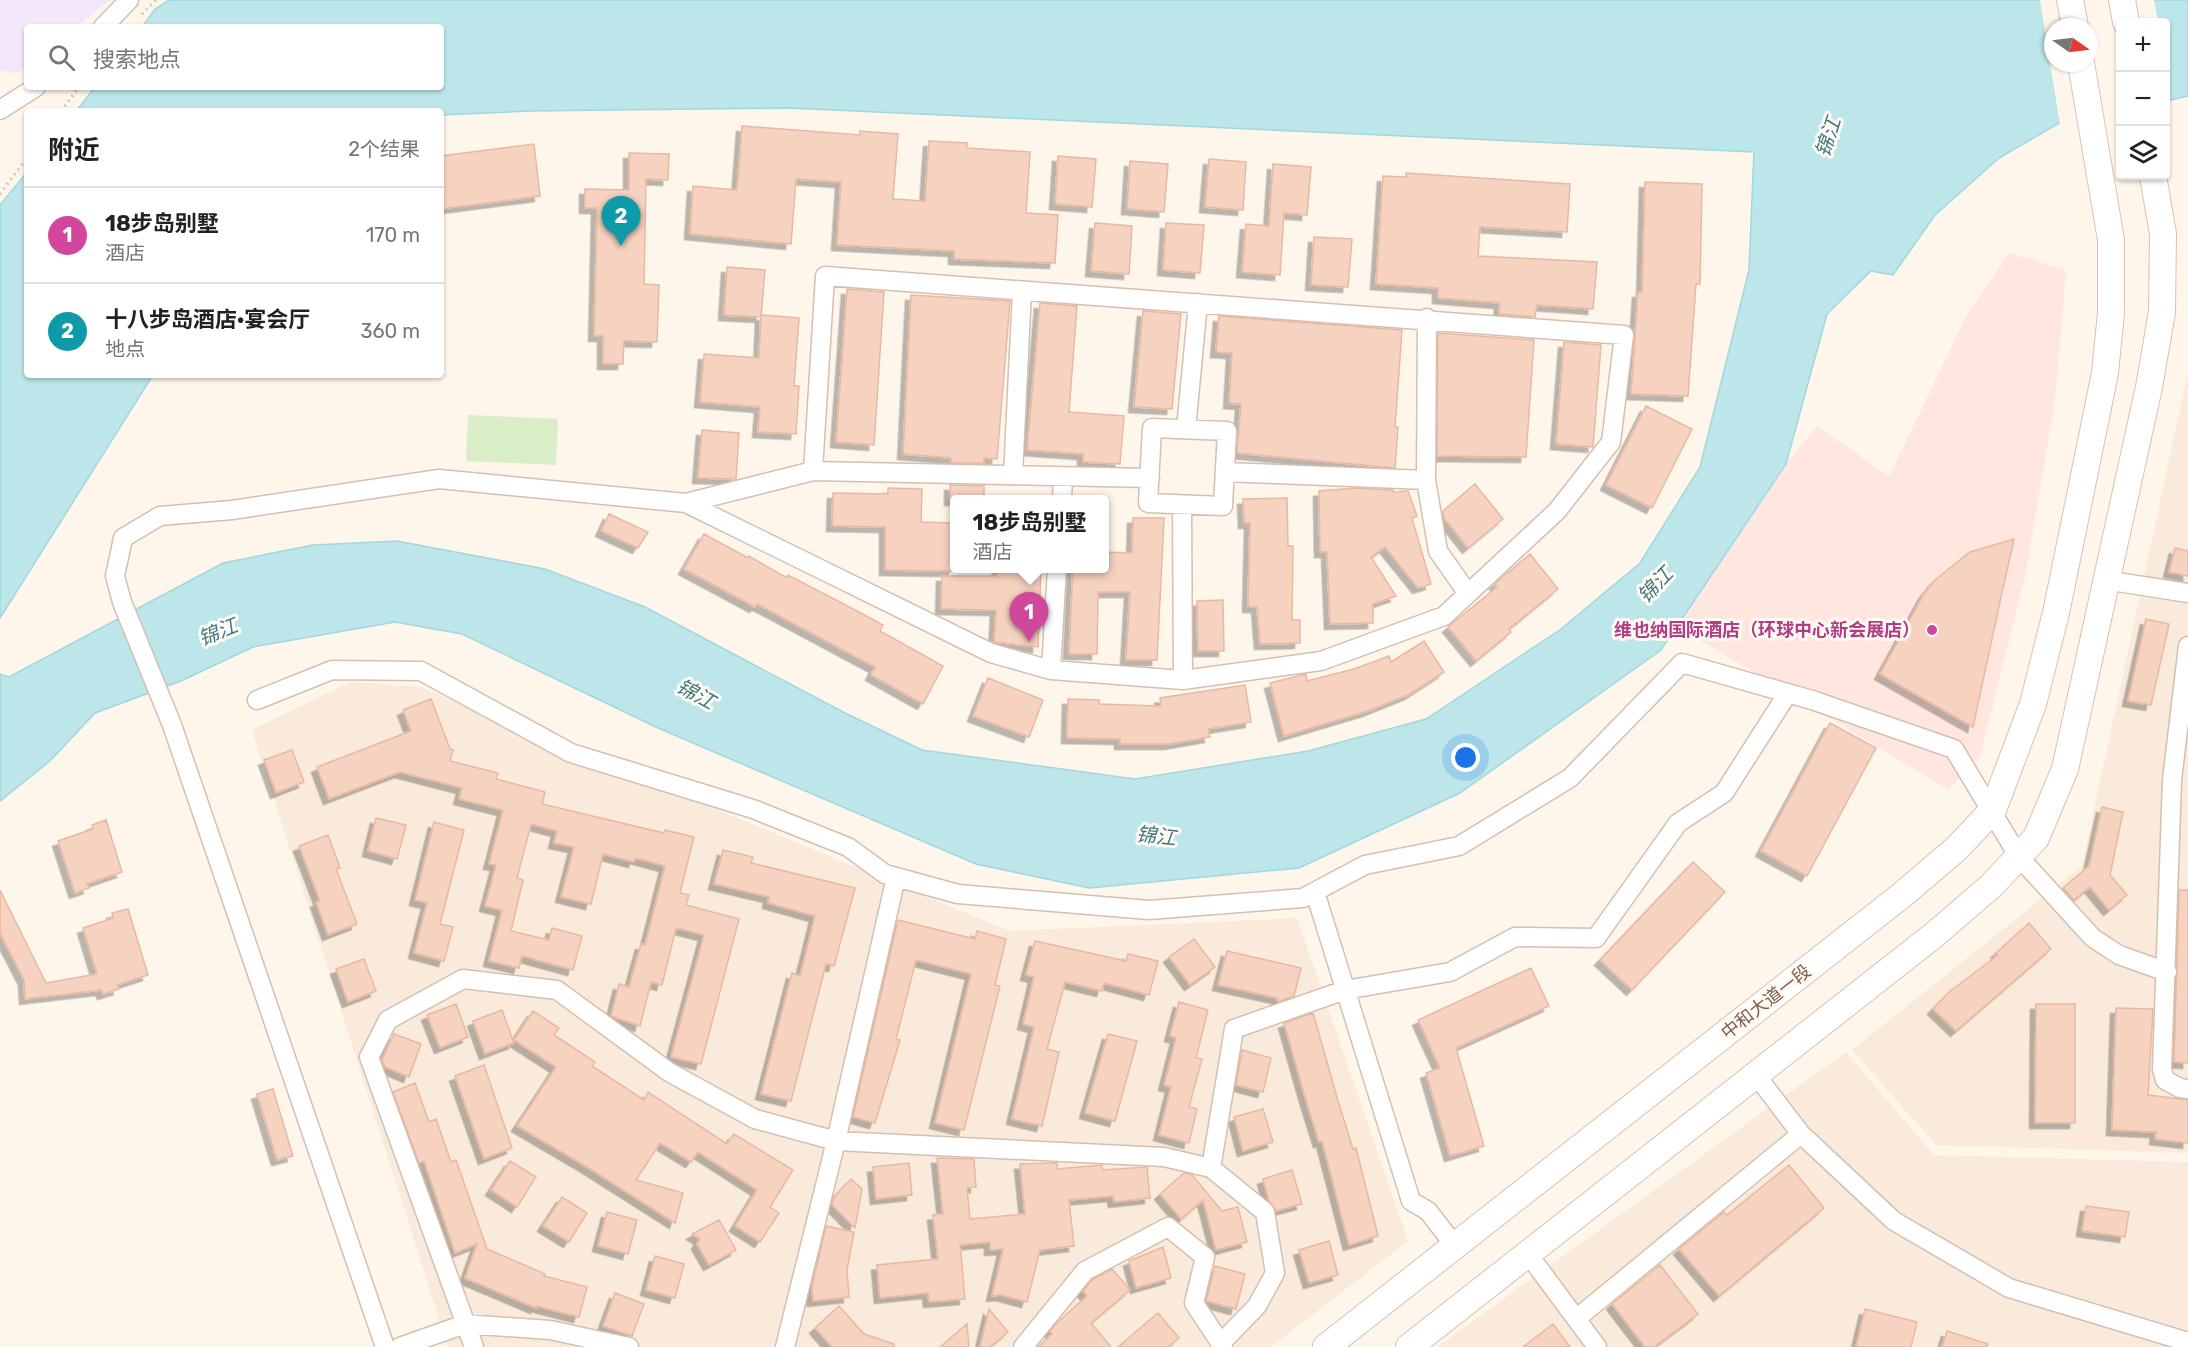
<!DOCTYPE html>
<html lang="zh">
<meta charset="utf-8">
<style>
:root{--surface:#fff;--page:#f2f2f2;--text:#222;--muted:#767676;--line:#e0e0e0;--accent:#0b8043}
body{margin:0;font-family:Rubik,"Noto Sans SC",sans-serif;background:var(--page);color:var(--text)}
.controls{position:absolute;right:18px;top:18px;display:grid;overflow:hidden;border-radius:6px;box-shadow:0 2px 4px #0004}
.controls button{width:54px;height:54px;display:grid;place-items:center;padding:0;border:0;border-bottom:2px solid var(--line);background:var(--surface);color:var(--text);font:30px sans-serif}
.compass{position:absolute;left:2044px;top:18px;width:54px;height:54px;border-radius:50%;background:var(--surface);box-shadow:0 2px 4px #0004;rotate:104deg}
.you{position:absolute;left:1466px;top:758px;width:21px;height:21px;margin:-15px;border:4px solid #fff;border-radius:50%;background:#1a73e8;box-shadow:0 0 0 9px #1a73e833}
.badge{display:grid;place-items:center;width:39px;height:39px;border-radius:50%;background:var(--accent);color:#fff;font-size:20px;font-weight:700}
.pin{position:absolute;translate:-50% -50px;filter:drop-shadow(0 2px 3px #0008)}
.pin::after{content:'';position:absolute;top:32px;width:21px;height:18px;background:inherit;clip-path:polygon(0 0,100% 0,50% 100%)}
.popup{position:absolute;left:950px;top:495px;width:159px;height:78px;box-sizing:border-box;display:grid;place-content:center;border-radius:6px;background:var(--surface);filter:drop-shadow(0 2px 4px #0005);font-size:20px;white-space:nowrap;color:var(--muted)}
.popup b{font-size:22px;color:var(--text)}
.popup::after{content:'';position:absolute;left:50%;top:100%;margin-left:-12px;border:12px solid transparent;border-top-color:var(--surface)}
.list{margin:0;padding:0;list-style:none}
h2{display:flex;justify-content:space-between;align-items:center;height:78px;margin:0;padding:0 24px;font-size:26px}
h2 small{font-size:20px;font-weight:400;color:var(--muted)}
.list li{display:grid;grid-template-columns:39px 1fr auto;gap:18px;align-items:center;box-sizing:border-box;height:96px;padding:0 24px;border-top:2px solid var(--line)}
.list b{display:block;font-size:22px;white-space:nowrap}
.list p{margin:0;font-size:20px;white-space:nowrap;color:var(--muted)}
.list em{font-size:20px;font-style:normal;color:var(--muted)}
.icon{flex:none;width:33px;height:33px;fill:none;stroke:currentColor;stroke-width:2;stroke-linecap:round;stroke-linejoin:round}
.map{position:relative;flex:none;width:2188px;height:1347px;overflow:hidden}
.search{position:absolute;background:var(--surface);box-shadow:0 2px 4px #0004;left:24px;top:24px;width:420px;height:66px;display:flex;align-items:center;gap:15px;box-sizing:border-box;padding:0 21px;border-radius:6px;color:var(--muted);font-size:22px}
.panel{position:absolute;background:var(--surface);box-shadow:0 2px 4px #0004;left:24px;top:108px;width:420px;height:270px;border-radius:6px}
.map>svg:first-child{display:block}
</style>
<div class="map">
<svg width="2188" height="1347" viewBox="0 0 2188 1347">
<defs>
<filter id="shadow"><feDropShadow dx="-5.5" dy="5.5" stdDeviation="0" flood-color="#0004"/></filter>
</defs>
<rect width="100%" height="100%" fill="#fef6eb"/>
<path fill="#f9eadb" d="M2188,372v781l-252,-8 -84,-95 230,-184z
M350,682l71,5 589,244 287,-13 111,323 -137,106h-823l-196,-617z
M1846,1052l88,103 254,7v185h-751z"/>
<path fill="#ffe6de" d="M2009,253l57,17 -11,131 -30,176 -45,179 -31,34 -272,-164 109,-162 31,-38 72,50 77,-159z"/>
<path fill="#f3e7fb" d="M0,0h110l-34,27h-49v39l-10,8 -17,-4z"/>
<path fill="#d9eec7" d="M468,415l90,4 -2,46 -90,-4z"/>
<path fill="#bce6ea" stroke="#a1d7dd" stroke-width="1.5" fill-rule="evenodd" d="M169,0h2019v96l-22,5v-79h-46l-59,100 -62,36 -64,57 -42,60 -22,-4 -44,43 -41,150 -125,186 -201,143 -161,75 -210,20 -113,-24 -318,-136 -196,-94 -67,-12 -142,25 -72,34 -86,32 -45,48 -50,40v-127l9,3 214,-114 90,-18 84,-4 148,28 100,38 200,106 77,37 213,29 173,-28 118,-32 135,-90 79,-66 60,-96 49,-197 5,-118 -965,-44 -259,3 -89,4v-4h-365l19,-24h346v-60h-299l13,-18zM2053,27h36v36h-36z
M27,172v203h126l-153,243v-413z"/>
<path fill="#fef6eb" fill-rule="evenodd" d="M2040,0h114l4,22h-38v91l-60,12zM2053,27h36v36h-36z"/>
<path fill="#f6d3c0" stroke="#eab89f" stroke-width="1.5" filter="url(#shadow)" d="M742,126l118,9v-4l38,3 -5,65 32,2 4,-60 38,2v5l63,4 -4,61 32,2 -3,48 -101,-4v-8l-117,-6 4,-63 -45,-3 -5,65 -101,-10 3,-48 44,4z
M534,144l6,52 -99,13v-53z
M629,153l40,1 -1,26 -22,-1 -2,105 15,1 -2,57 -33,-1 -1,23h-20v-28h-9l3,-128h-12v-19l44,1z
M1058,156l38,3 -4,48 -37,-3z
M1209,159l37,3 -3,48 -38,-3z
M1130,161l38,3 -4,48 -37,-3z
M1273,164l38,3 -4,48 -23,-2 -4,62 -38,-3 4,-48 23,2z
M1406,173l164,11 -3,48 -87,-5 -2,29 119,6 -4,47 -56,-4 -2,12 -36,-3 1,-11 -62,-5v-10l-62,-4 7,-108 23,1z
M1645,182l57,2 -2,100h-4l-8,112 -57,-2 7,-102h4z
M1095,223l37,3 -3,48 -38,-3z
M1166,223l38,2 -4,48 -37,-3z
M1314,237l38,2 -4,48 -37,-2z
M727,267l38,3 -4,47 -37,-2z
M847,289l37,3 -10,153 -38,-3z
M911,295l99,6 -13,158 -13,-1v5h-33v-5l-48,-4z
M1040,303l37,3 -8,106 55,4 -4,48 -37,-2v-8l-56,-4z
M1143,311l38,3 -9,95 -38,-2z
M761,315l38,3 -5,68h5l-3,48 -38,-2 2,-25 -60,-5 4,-48 55,4z
M1219,316l183,14 -7,97h3l-3,41 -158,-15 4,-49 -12,-1 3,-50 -16,-1z
M1438,333l96,7 -8,117 -89,-1z
M1564,342l37,3 -8,102 -37,-3z
M1646,406l46,23 -40,79 -46,-23z
M702,430l37,3 -3,46 -38,-1z
M1475,484l28,35 -35,29 -24,-30 -1,-7z
M950,485l34,1v14h-34z
M888,488l34,1 -1,33 33,1v48l-69,-1v-43l-53,-1 1,-33 55,1z
M1356,488l37,2v2l15,-1 9,25 -5,2 19,66 -13,4 -33,-41 -14,10 25,39 -23,8v19l-43,1 -3,-72h-7l-1,-61z
M1287,498l1,48h5l-1,74h8v23l-40,1 -3,-37h-9l2,-84h-6l-1,-24z
M609,514l39,18 -10,16 -37,-17z
M1133,518h31l-7,142h-31l4,-68h-32l-1,62h-28l4,-86h31v-16l28,1z
M704,534l44,24 1,-2 38,22 1,-3 69,36 26,14 -3,6 63,35 -20,38 -52,-29 4,-8 -118,-63 -2,3 -71,-38z
M2014,539l-13,58 -28,130 -93,-53 44,-80 11,-14 35,-28z
M2175,548l13,3v25l-19,-4z
M1530,554l28,35 -49,40 2,3 -35,29 -28,-34 49,-40 -2,-3z
M998,568h43l-3,79 -44,-5 2,-32 -55,-1 1,-33h55z
M1223,600l1,51h-26l-1,-50z
M2146,619l23,5 -18,81 -23,-4z
M1424,641l20,31 -34,22 -42,17 -84,25 -14,-53 36,-9 1,7 47,-12 35,-13 2,6z
M988,678l55,22 -14,37 -56,-21z
M1245,685l6,37 -43,7 2,8 -40,7h-50v-5l-53,-1 1,-39 31,1v4l62,2 -1,-8z
M431,699l19,50 3,1 -3,11 48,12 -2,6 49,13 -3,12 122,29 1,-3 29,7 -14,56 9,2 -3,10 53,14 -38,145 -30,-7 33,-122 -28,-7 -14,57 -11,-3 -11,44 -29,-10 8,-32 10,3 12,-43 4,1 20,-79 -30,-8 -1,4 -31,-8 -12,50 -30,-7 13,-50 -20,-4 3,-12 -26,-7 -14,54 6,2 -12,51 38,9 3,-12 30,8 -9,34 -51,-14 -3,12 -30,-7 13,-51 -17,-4 11,-41 -7,-1 14,-54 -44,-11 3,-11 -62,-16 -71,27 -12,-32 94,-36 -8,-21z
M1830,723l46,25 -69,128 -46,-25z
M292,750l12,32 -28,11 -12,-33z
M2102,807l21,5 -13,63 17,20 -18,15 -19,-23 -16,13 -11,-12 26,-22z
M376,818l30,7 -9,34 -29,-8z
M106,820l16,52 -35,12 2,4 -14,5 -17,-52 35,-12 -1,-4z
M434,822l30,8 -24,94 13,3 -9,34 -30,-8 13,-50 -12,-3z
M328,835l12,33 -4,1 21,55 -29,11 -12,-33 4,-1 -21,-55z
M723,850l30,7 -2,6 104,25 -21,78 -8,-2 -35,137 -30,-7 31,-121 8,3 15,-60 -47,-13 1,-6 -55,-13z
M1693,862l32,30 -93,98 -32,-30z
M0,890l46,93 51,-9 -14,-46 30,-10 -1,-5 16,-4 20,66 -31,10 2,4 -16,5 -2,-4 -76,9 -1,-19 -24,-47z
M2179,890h9v173l-14,-1z
M898,920l77,19 2,-8 29,8 -11,46 5,1 -36,144 -29,-7 36,-149 -55,-14 -20,79 4,1 -25,83 -22,-6z
M2029,923l22,26 -95,82 -23,-22 16,-17 49,-37 -2,-2z
M1194,939l21,28 -25,18 -21,-28z
M1035,941l91,20 2,-7 30,7 -9,34 -45,-12 -2,8 -37,-9 -18,67 12,3 -17,74 -30,-7 22,-92 -11,-3 11,-47 -8,-2z
M1227,951l74,17 -7,28 -16,6 -1,-4 -59,-13z
M364,959l12,32 -28,11 -12,-33z
M1531,968l18,38 -93,42 28,98 -34,10 -24,-83 14,-5 -22,-48z
M1179,1002l29,8 -12,48 6,1 -13,48 8,2 -8,34 -30,-8 12,-48 -7,-2 12,-47 -6,-2z
M456,1004l12,33 -28,11 -13,-33z
M2036,1004h39v119h-40z
M2116,1008l37,1 -5,86 40,5v43l-33,-4 1,-7 -44,-2z
M502,1010l12,33 -29,11 -12,-33z
M533,1011l26,17 -5,7 41,27 -3,4 52,34 4,-8 79,52 7,-10 59,36 -23,37 9,6 -19,29 -25,-16 22,-36 -59,-38 -7,10 -31,-19 -24,37 47,13 -8,30 -88,-56 -70,-41 39,-59 -42,-27z
M1313,1013l25,88 15,48 3,-1 22,88 -29,9 -27,-104 -3,1 -14,-45 -21,-74z
M394,1034l27,10 -12,33 -24,-10 -3,-7z
M1108,1034l29,7 -22,80 -30,-8z
M1242,1050l29,8 -8,34 -27,-7z
M484,1065l28,83 -28,11 -29,-83z
M415,1083l14,39 7,-3 15,43 5,-2 31,89 58,25 -1,2 43,11 -8,30 -43,-11v2l-71,-30 12,-34 -22,9 -31,-92 -5,2 -26,-71z
M273,1089l20,67 -16,4 -20,-66z
M1263,1109l10,33 -30,9 -9,-34z
M937,1158l37,1 2,28 -9,1 3,31 55,-5 -5,-50 37,-1v6l45,-4 1,5 44,-3 3,31 -36,4 -1,-6 -44,4 5,46 -34,4 -13,52 -26,-7 -9,1 11,-47 -13,1v-8l-30,3 5,54 -36,3 -1,-9 -48,5 -3,-33 61,-6 -5,-44 10,-1z
M510,1161l26,16 -19,30 -26,-17z
M909,1163l3,32 -36,4 -3,-32z
M1789,1165l35,43 -105,88 -40,-47 45,-37 3,3z
M1292,1170l10,34 -26,7 -7,-10 -6,-22z
M1184,1173l8,2 30,36 16,-4 9,35 -31,8 -13,-50 -22,19 -21,-25z
M851,1179l11,10 -7,39 -23,-23 2,-8z
M562,1197l25,16 -18,29 -26,-16z
M2086,1206l43,6 -4,25 -43,-6z
M607,1212l30,8 -9,34 -30,-8z
M719,1220l17,30 -27,15 -12,-21 3,-5 -8,-5z
M826,1226l28,6 -7,38 2,27 -36,4 -1,-15z
M1329,1241l9,34 -29,8 -10,-33z
M1163,1247l8,31 -35,10 -7,-27z
M655,1256l29,8 -9,34 -29,-8z
M1660,1265l38,49 -44,33h-9l-33,-43z
M1215,1266l30,8 -9,35 -30,-8z
M1112,1269l18,21 -39,33 20,24h-73l14,-13 -2,-3 8,-9 29,-26 -4,-5 9,-11z
M615,1293l29,11 -12,32 -29,-10z
M839,1306l25,28 30,10v3h-62l-17,-19z
M989,1309l19,23 -18,15h-10z
M1865,1309l52,13 -6,25h-55z
M1158,1313l21,25 -11,9h-50z
M967,1324l2,23h-29z
M1553,1324l17,23h-47z
M1947,1331l41,13 -1,3h-45z"/>
<g fill="none" stroke-linecap="round" stroke-linejoin="round">
<g stroke="#d5bfb1" stroke-width="21">
<path id="street" d="M103,27l26,-27
M0,110l36,-23
M1152,428l75,3 -4,75 -75,-3z
M1186,429l12,-126
M813,471l337,7
M1225,472l201,8 12,71 30,43
M1013,475l9,-184
M1426,480l1,-162
M1062,500l1,-24
M1182,505l1,175
M2105,580l83,13
M2188,646l-16,134 -10,289 3,11 15,8 8,1
M1051,670l6,-102
M257,700l75,-30 89,1 150,82 182,56 95,38 37,27 73,20 191,16 154,-12 62,-33 94,-19 111,-68 112,-115 130,37 142,49 65,108 74,81 26,17 48,17
M1315,892l96,309 17,10 27,35
M1756,1075l45,59 93,87 115,67 179,54
M1528,1254l69,93
M1576,1319l225,-185
M1221,1343l36,-37 18,-33 -10,-61 -54,-44 23,-139 111,-39 105,-18 65,-35 81,1 82,-115 46,-30 64,-100
M385,1347l-213,-622 -50,-123 -7,-26 8,-38 37,-22 72,-6 207,-31 247,24 305,150 60,17 132,10 138,-19 123,-45 113,-105 54,-69 13,-107 -799,-59 -12,195 -127,32
M400,1347l65,-23 85,6 79,17
M474,1347l-105,-290 19,-37 75,-41 94,11 112,82 86,47 81,22 328,16 47,11
M785,1347l51,-206 60,-264
M1023,1347l62,-76 83,-44 37,30 -11,46 29,44"/>
</g>
<g stroke="#dac1b0" stroke-width="28">
<path id="secondary" d="M2070,0l5,27
M2122,0l4,22
M1326,1347l576,-452 54,-46 37,-39 40,-106 23,-91 49,-240 6,-60v-73l-30,-177
M1409,1347l525,-412 57,-49 45,-48 29,-69 84,-382 13,-75 1,-78 -10,-58"/>
</g>
<path stroke="#dcb5a2" stroke-width="3" stroke-dasharray="1.5 4.5" stroke-linecap="butt" d="M142,14l14,-14
M61,111l18,-24
M0,194l27,-36"/>
<use href="#street" stroke="#fff" stroke-width="18"/>
<use href="#secondary" stroke="#fff" stroke-width="26"/>
</g>
<circle fill="#d1479c" stroke="#fffaf3" stroke-width="2" cx="1932" cy="630" r="6"/>
<g text-anchor="middle" stroke-width="6" stroke-linejoin="round" paint-order="stroke">
<g font-size="18" font-weight="bold" fill="#b23c85" stroke="#fffaf3" text-anchor="end">
<text x="1920" y="636">维也纳国际酒店（环球中心新会展店）</text>
</g>
<g font-size="18" fill="#7d5a4a" stroke="#fffaf3">
<text transform="translate(1766 1002) rotate(-38)" y="6">中和大道一段</text>
</g>
<g font-size="20" font-style="italic" fill="#3c7a82" stroke="#fffaf3">
<text transform="translate(1828 137) rotate(-72)" y="7">锦江</text>
<text transform="translate(1655 585) rotate(-46)" y="7">锦江</text>
<text transform="translate(218 632) rotate(-22)" y="7">锦江</text>
<text transform="translate(696 694) rotate(29)" y="7">锦江</text>
<text transform="translate(1156 836) rotate(6)" y="7">锦江</text>
</g>
</g>
</svg>
<div class="controls">
<button>+</button>
<button>−</button>
<button><svg class="icon" aria-label="layers" viewBox="0 0 24 24"><path d="M12 4l9 5-9 5-9-5zM3 14l9 5 9-5"/></svg></button>
</div>
<svg class="compass" viewBox="-18 -18 36 36"><path d="M0-13l5 13h-10z" fill="#e53935"/><path d="M0 13l5-13h-10z" fill="#767676"/></svg>
<div class="you"></div>
<div class="pin badge" style="left:1029px;top:642px;background:#d1479c">1</div>
<div class="popup"><b>18步岛别墅</b>酒店</div>
<div class="pin badge" style="left:621px;top:246px;background:#0f9aa8">2</div>
<div class="search"><svg class="icon" aria-label="search" viewBox="0 0 24 24"><circle cx="10" cy="10" r="6"/><path d="M15 15l6 6"/></svg>搜索地点</div>
<section class="panel">
<h2>附近<small>2个结果</small></h2>
<ul class="list">
<li><span class="badge" style="background:#d1479c">1</span><div><b>18步岛别墅</b><p>酒店</p></div><em>170 m</em></li>
<li><span class="badge" style="background:#0f9aa8">2</span><div><b>十八步岛酒店·宴会厅</b><p>地点</p></div><em>360 m</em></li>
</ul>
</section>
</div>
